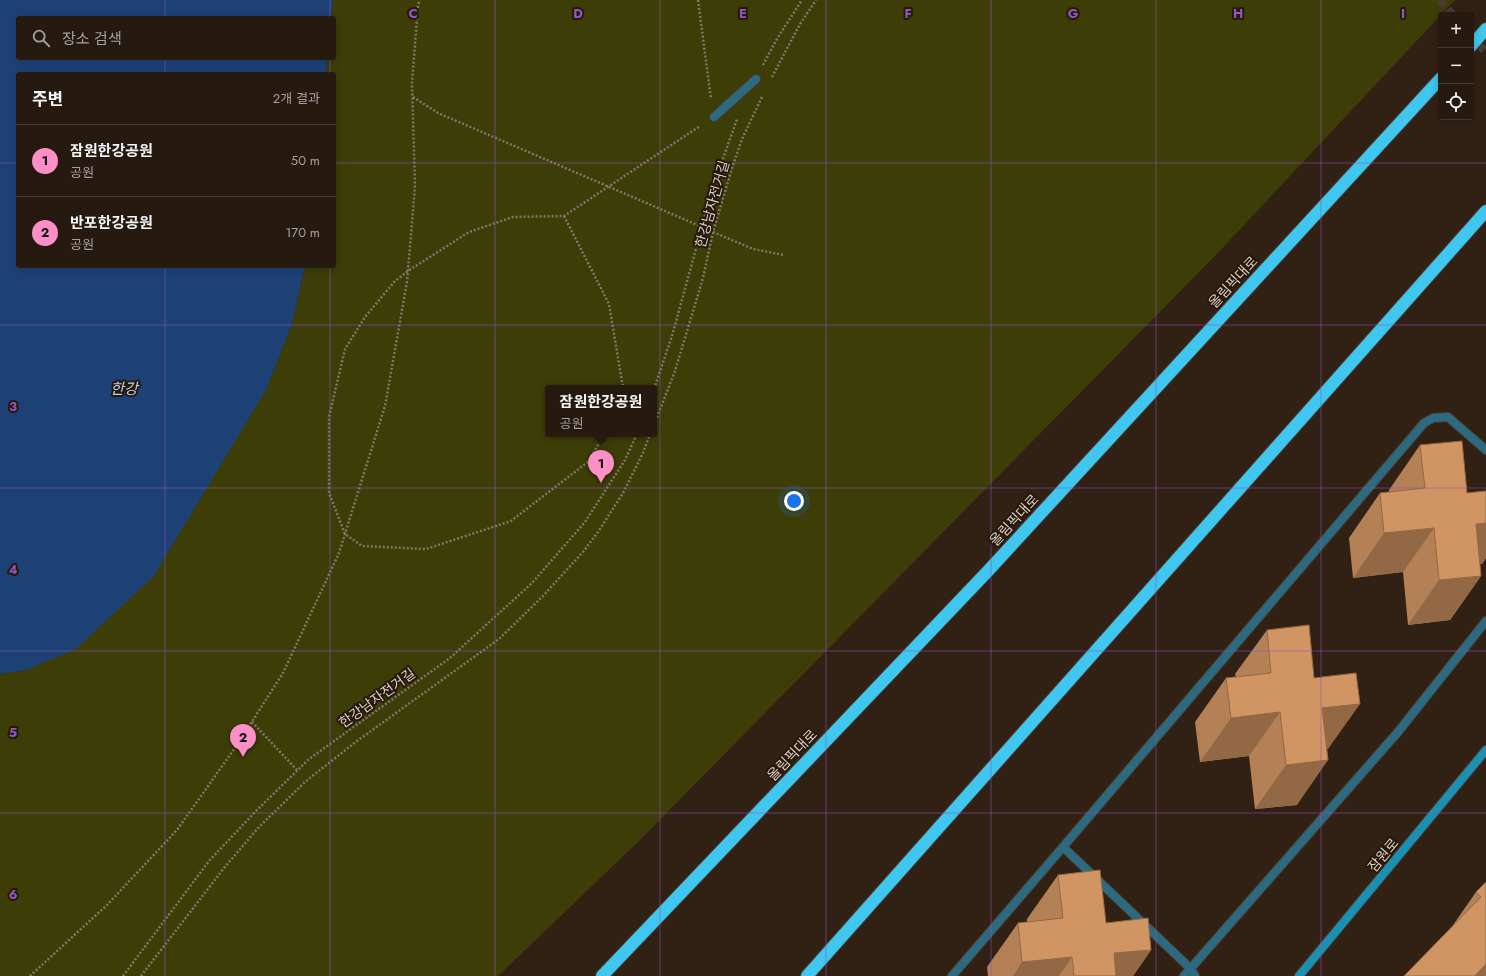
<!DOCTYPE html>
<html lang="ko">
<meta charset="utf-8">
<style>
:root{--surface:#251910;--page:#31261e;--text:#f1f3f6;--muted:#a3a09f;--line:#423830;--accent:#fb8fc6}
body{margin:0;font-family:Jost,"Noto Sans KR",sans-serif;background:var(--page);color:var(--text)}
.controls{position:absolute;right:12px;top:12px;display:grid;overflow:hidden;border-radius:4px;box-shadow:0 2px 10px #0003}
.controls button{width:36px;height:36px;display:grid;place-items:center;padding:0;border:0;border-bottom:1px solid var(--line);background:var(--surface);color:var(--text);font:20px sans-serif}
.you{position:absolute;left:794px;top:501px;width:14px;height:14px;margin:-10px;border:3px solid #fff;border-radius:50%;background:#1a73e8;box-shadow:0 0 0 6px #1a73e833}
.badge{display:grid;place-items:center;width:26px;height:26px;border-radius:50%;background:var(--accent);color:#111;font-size:13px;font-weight:700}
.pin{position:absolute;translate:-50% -33px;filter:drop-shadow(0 1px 2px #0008)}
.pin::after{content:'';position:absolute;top:21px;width:14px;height:12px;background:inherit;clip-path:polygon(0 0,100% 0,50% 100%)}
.popup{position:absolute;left:545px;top:385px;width:112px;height:52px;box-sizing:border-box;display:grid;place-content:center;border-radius:4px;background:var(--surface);filter:drop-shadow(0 1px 3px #0005);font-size:13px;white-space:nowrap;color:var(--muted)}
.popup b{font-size:15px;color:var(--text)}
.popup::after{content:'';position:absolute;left:50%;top:100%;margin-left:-8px;border:8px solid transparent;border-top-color:var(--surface)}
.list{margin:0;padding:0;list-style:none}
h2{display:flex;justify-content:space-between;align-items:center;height:52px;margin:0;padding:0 16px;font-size:17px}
h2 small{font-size:13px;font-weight:400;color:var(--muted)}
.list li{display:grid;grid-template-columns:26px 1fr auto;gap:12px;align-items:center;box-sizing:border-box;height:72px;padding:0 16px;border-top:1px solid var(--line)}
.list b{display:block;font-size:15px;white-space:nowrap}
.list p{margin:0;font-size:13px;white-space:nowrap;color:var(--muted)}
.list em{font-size:13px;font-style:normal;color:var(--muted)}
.icon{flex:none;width:22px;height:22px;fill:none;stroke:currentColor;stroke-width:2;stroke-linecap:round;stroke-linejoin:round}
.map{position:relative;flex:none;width:1486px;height:976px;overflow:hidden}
.search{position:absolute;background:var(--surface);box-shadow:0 2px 10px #0003;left:16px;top:16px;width:320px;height:44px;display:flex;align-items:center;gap:10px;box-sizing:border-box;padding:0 14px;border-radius:4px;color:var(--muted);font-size:15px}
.panel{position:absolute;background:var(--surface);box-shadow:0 2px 10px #0003;left:16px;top:72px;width:320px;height:196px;border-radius:4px}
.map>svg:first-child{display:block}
</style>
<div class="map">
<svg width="1486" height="976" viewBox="0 0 1486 976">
<rect width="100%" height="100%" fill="#312115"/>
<path fill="#3c3d07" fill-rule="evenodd" d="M333,0h1122l-240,256 -575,584 -142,136h-498v-302l26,-4 240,-280 26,-66 13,-58h29v-192h-8l2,-16h6v-40h-3zM548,388h106v46h-106z"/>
<path fill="#1e4175" d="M0,0h333l-2,18h-313v40h310l-2,16h-308v192h287l-13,58 -26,66 -113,187 -77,72 -50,21 -26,4z"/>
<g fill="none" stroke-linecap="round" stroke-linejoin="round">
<path stroke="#4a3b30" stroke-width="8" stroke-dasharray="8 4" stroke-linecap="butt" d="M1440,0l13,15
M1471,35l15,18"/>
<g stroke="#4c3d32" stroke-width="10">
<path id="lane" d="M1063,847l127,121 5,8
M952,976l111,-129 361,-424 9,-5 15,-1 38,33
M1184,976l214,-244 88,-111"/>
</g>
<g stroke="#4c3d32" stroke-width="10">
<path id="street" d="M714,117l42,-38"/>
</g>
<g stroke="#4c3d32" stroke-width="10">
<path id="secondary" d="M1299,976l187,-226"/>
</g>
<g stroke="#4c3d32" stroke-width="14">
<path id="highway" d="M1471,46l15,-17
M602,976l385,-404 454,-494
M807,976l679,-765"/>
</g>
<path stroke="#82756a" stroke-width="2.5" stroke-dasharray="2 2" stroke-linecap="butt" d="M698,0l13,99
M763,65l15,-28 24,-37
M772,77l28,-53 16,-24
M413,97l25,16 264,114
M564,216l45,88 14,84
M713,232l40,17 31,6
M654,389l18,-53 41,-149 24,-68
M654,425l21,-54 28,-93 10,-46 19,-64 10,-29 20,-42
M604,434l-15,27 -78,60 -85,28 -64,-3 -17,-12 -16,-41v-76l16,-68 20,-32 30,-36 13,-10 61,-39 44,-15 51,-1 136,-90
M252,722l45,48
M30,976l77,-71 70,-75 60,-85 46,-72 56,-120 46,-147 22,-124 8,-96 -3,-103 6,-78 2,-5
M123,976l86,-115 46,-49 54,-53 141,-101 82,-75 53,-61 40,-62 12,-26
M141,976l83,-108 34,-40 48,-47 51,-40 142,-102 44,-43 40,-44 15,-20 25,-39 20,-40 7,-19"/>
<use href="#lane" stroke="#2c6a7f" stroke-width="8"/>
<use href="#street" stroke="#2c6a7f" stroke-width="8"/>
<use href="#secondary" stroke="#1a91b2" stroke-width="8"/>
<use href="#highway" stroke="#3fc7ef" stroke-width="12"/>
</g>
<path fill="#b48055" d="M1420,445l47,48 19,-2v67l-4,6h-2l1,12 -31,44 -42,5 -5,-53 -50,6 -4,-40 31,-45 9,-1v-2z
M1267,630l47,48 14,71h-1l-30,56 -42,4 -6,-53 -49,6 -5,-40 31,-44 10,-1 -1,-3z
M1058,875l48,48 45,27 -18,26h-145l-1,-9 31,-44 9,-1v-3z
M1486,882v94l-35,-48 25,-36z"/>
<path fill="#926845" d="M1486,523v35l-4,6 -37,4 31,-44z
M1434,528l-31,44 -50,6 31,-45z
M1481,576l-31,44 -42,5 31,-45z
M1360,704l-32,45 -37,4 31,-45z
M1280,712l-31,44 -49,6 31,-44z
M1328,760l-31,45 -42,4 31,-44z
M1151,950l-18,26h-35l16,-23z
M1072,957l-13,19h-46l9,-14z
M1486,964v12h-11z"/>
<path fill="#d19563" stroke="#926845" d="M1462,441l5,52 19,-2v32l-10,1 5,52 -42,4 -5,-52 -50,5 -4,-40 45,-5 -5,-43z
M1309,625l5,53 42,-5 4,31 -38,4 6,52 -42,5 -6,-53 -49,6 -5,-40 45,-5 -4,-43z
M1100,870l6,53 42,-5 3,32 -37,3 2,23h-42l-2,-19 -50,5 -4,-39 45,-5 -5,-43z
M1486,882v82l-11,12h-71l77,-79 -5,-5z"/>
<path fill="none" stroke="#9355c1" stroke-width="1" stroke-opacity="0.55" d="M165,0v18M330,0v18M495,0v976M660,0v976M826,0v976M991,0v976M1156,0v976M1321,0v976M165,58v16M330,58v16M0,163h18M334,163h1152M165,266v710M330,266v710M0,325h1486M0,488h1486M0,651h1486M0,813h1486"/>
<g text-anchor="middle" stroke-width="4" stroke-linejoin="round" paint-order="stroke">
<g font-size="14" fill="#dbd0c8" stroke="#27180c">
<text transform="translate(712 204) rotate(-74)" y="5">한강남자전거길</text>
<text transform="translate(1233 282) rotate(-47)" y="5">올림픽대로</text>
<text transform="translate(1014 520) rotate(-47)" y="5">올림픽대로</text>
<text transform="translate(377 698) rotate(-36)" y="5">한강남자전거길</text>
<text transform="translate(792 755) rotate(-46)" y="5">올림픽대로</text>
<text transform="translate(1383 855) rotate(-50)" y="5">잠원로</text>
</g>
<g font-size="15" font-style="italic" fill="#b9cfef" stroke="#27180c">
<text x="124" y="394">한강</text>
</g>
</g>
<g font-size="13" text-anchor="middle" font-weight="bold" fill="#9355c1" stroke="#27180c" stroke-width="4" stroke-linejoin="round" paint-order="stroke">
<text x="413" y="18">C</text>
<text x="578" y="18">D</text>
<text x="743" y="18">E</text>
<text x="908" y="18">F</text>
<text x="1073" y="18">G</text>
<text x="1238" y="18">H</text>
<text x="1403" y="18">I</text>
<text x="13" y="411">3</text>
<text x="13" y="574">4</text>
<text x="13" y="737">5</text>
<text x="13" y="899">6</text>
</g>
</svg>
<div class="controls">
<button>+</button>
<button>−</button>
<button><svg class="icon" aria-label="locate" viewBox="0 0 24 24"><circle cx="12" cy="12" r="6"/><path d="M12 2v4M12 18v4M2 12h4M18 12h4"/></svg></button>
</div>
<div class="you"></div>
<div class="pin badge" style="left:601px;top:483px">1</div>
<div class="popup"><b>잠원한강공원</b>공원</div>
<div class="pin badge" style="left:243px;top:757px">2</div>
<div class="search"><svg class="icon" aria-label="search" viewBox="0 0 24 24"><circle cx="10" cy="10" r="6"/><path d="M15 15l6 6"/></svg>장소 검색</div>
<section class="panel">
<h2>주변<small>2개 결과</small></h2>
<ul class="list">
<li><span class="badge">1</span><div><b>잠원한강공원</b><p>공원</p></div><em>50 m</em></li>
<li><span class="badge">2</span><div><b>반포한강공원</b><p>공원</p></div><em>170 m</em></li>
</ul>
</section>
</div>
